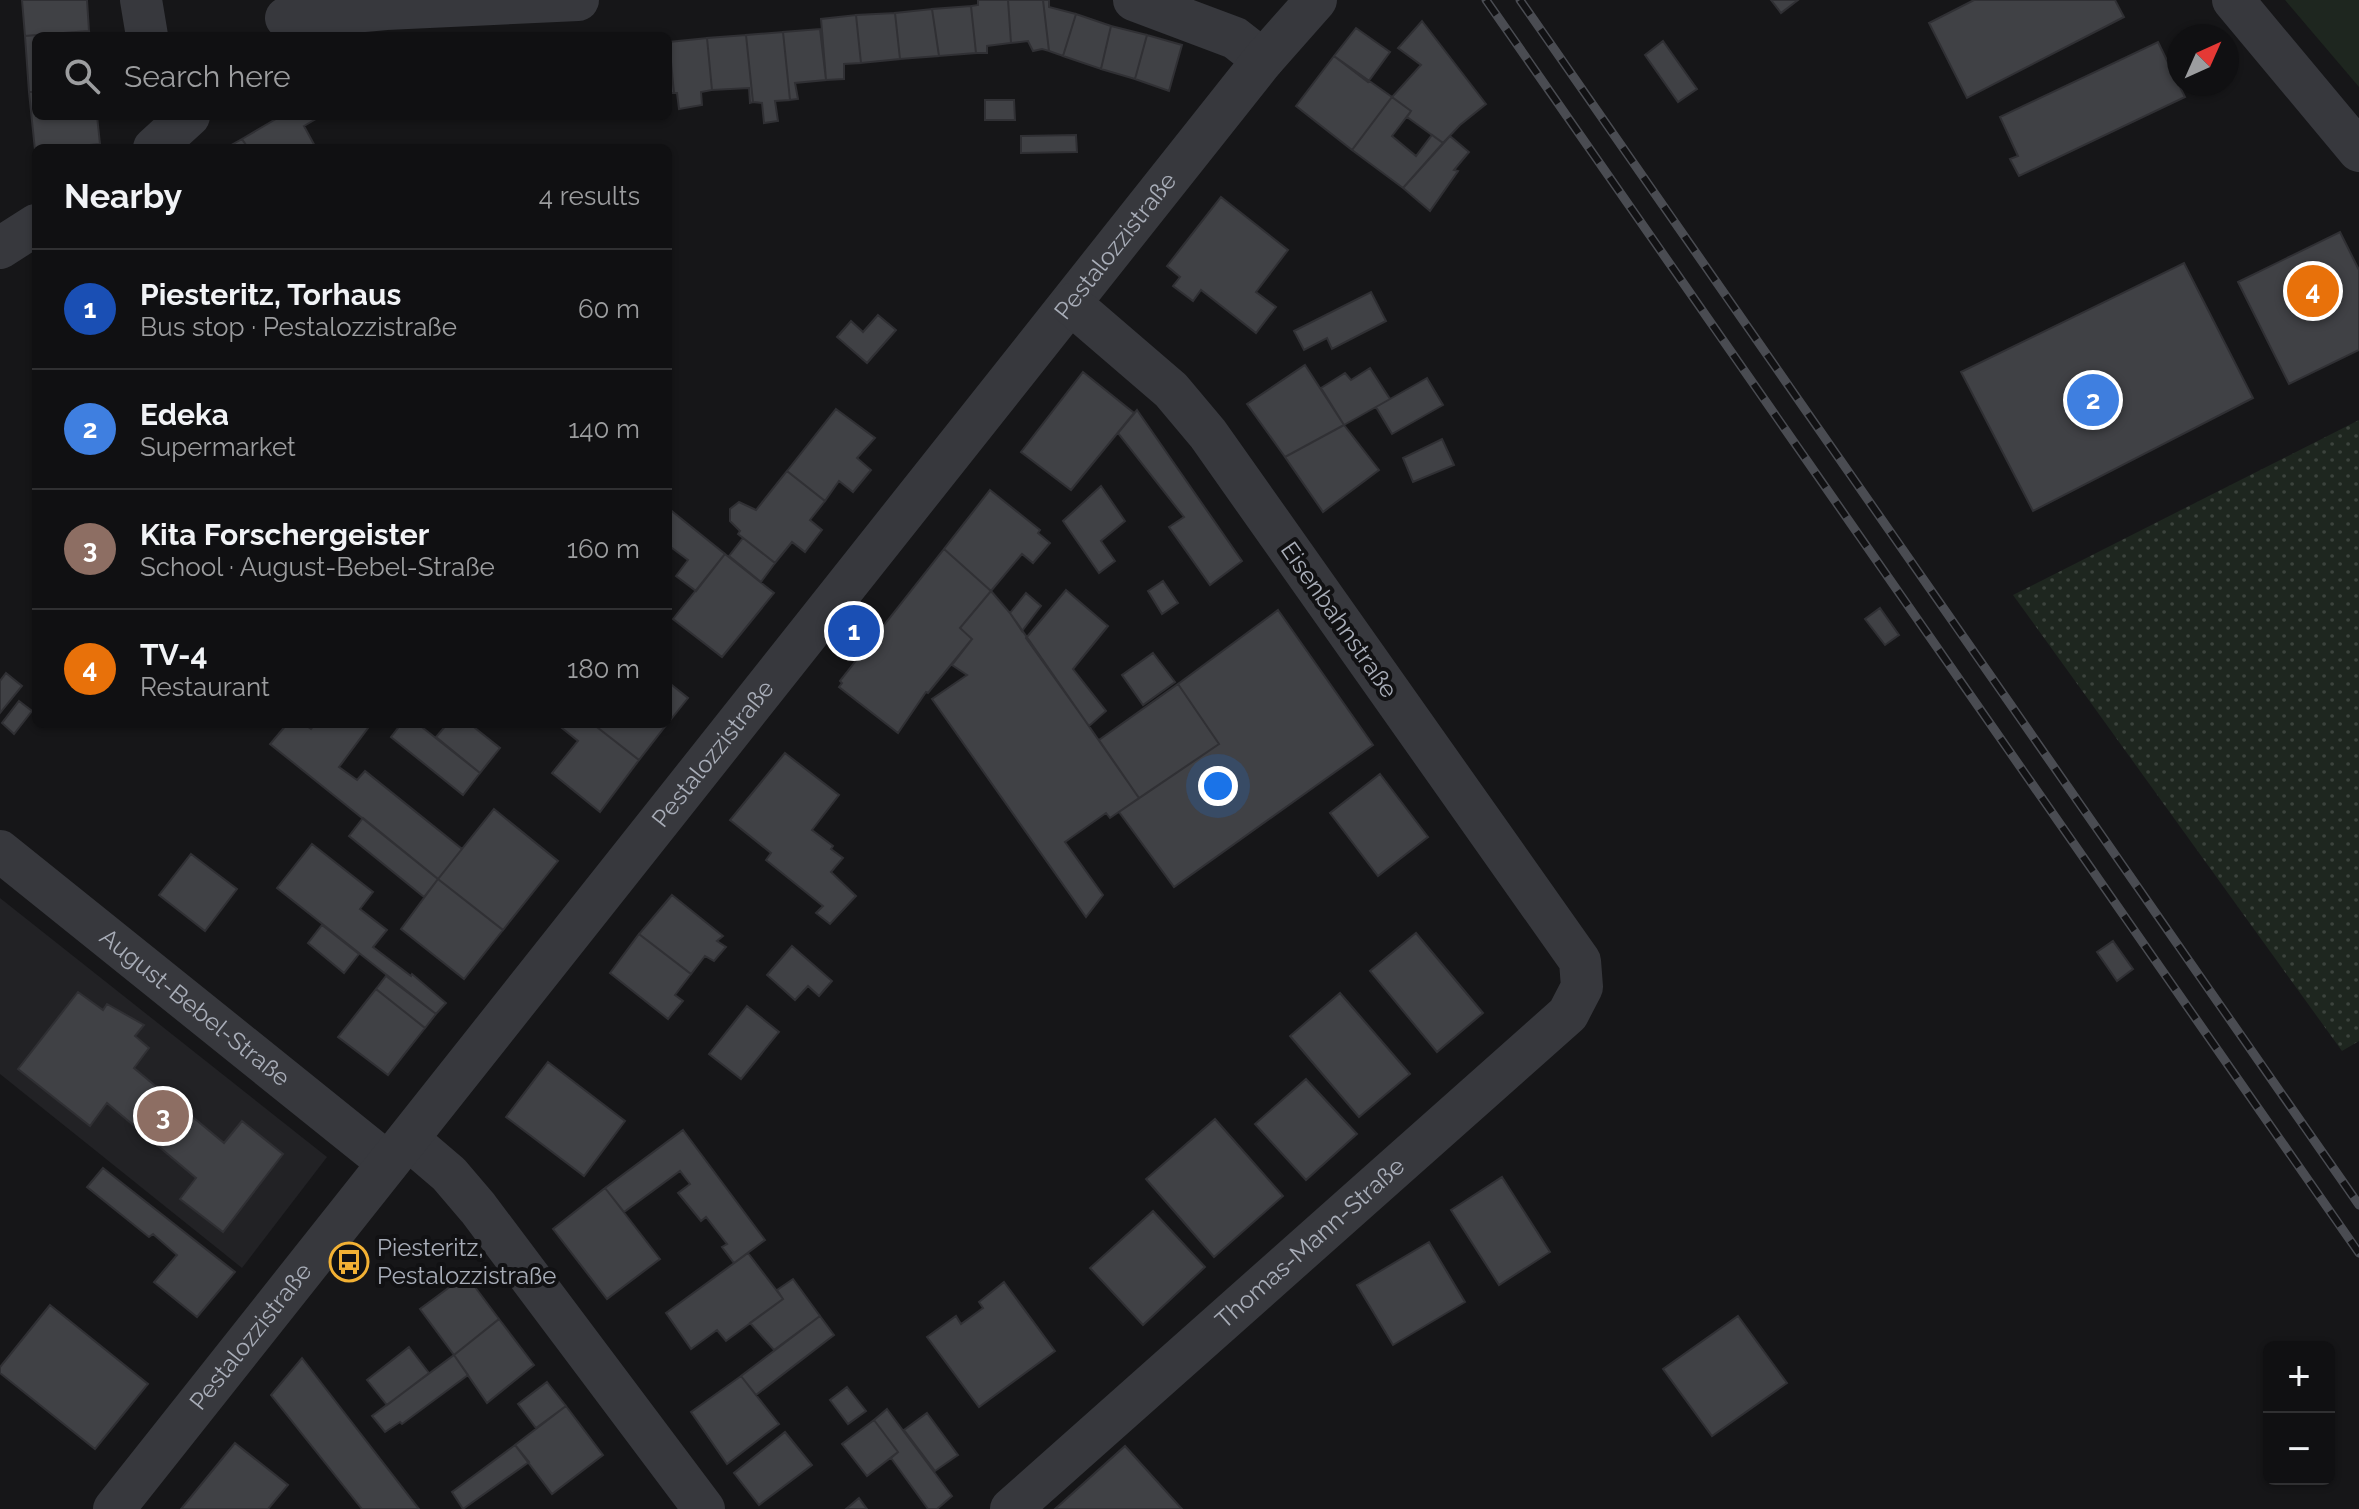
<!DOCTYPE html>
<meta charset="utf-8">
<style>
:root{--surface:#101012;--page:#19191b;--text:#f1f3f6;--muted:#9c9d9f;--line:#303032;--accent:#8c9099}
body{margin:0;font-family:Raleway,sans-serif;background:var(--page);color:var(--text)}
.controls{position:absolute;right:24px;bottom:24px;display:grid;overflow:hidden;border-radius:12px;box-shadow:0 2px 6px #0004}
.controls button{width:72px;height:72px;display:grid;place-items:center;padding:0;border:0;border-bottom:2px solid var(--line);background:var(--surface);color:var(--text);font:40px sans-serif}
.compass{position:absolute;left:2167px;top:24px;width:72px;height:72px;border-radius:50%;background:var(--surface);box-shadow:0 2px 6px #0004;rotate:45deg}
.you{position:absolute;left:1218px;top:786px;width:28px;height:28px;margin:-20px;border:6px solid #fff;border-radius:50%;background:#1a73e8;box-shadow:0 0 0 12px #1a73e833}
.badge{display:grid;place-items:center;width:52px;height:52px;border-radius:50%;background:var(--accent);color:#fff;font-size:26px;font-weight:700}
.pin{position:absolute;translate:-50% -50%;border:4px solid #fff;box-shadow:0 2px 8px #0006}
.list{margin:0;padding:0;list-style:none}
h2{display:flex;justify-content:space-between;align-items:center;height:104px;margin:0;padding:0 32px;font-size:34px}
h2 small{font-size:26px;font-weight:400;color:var(--muted)}
.list li{display:grid;grid-template-columns:52px 1fr auto;gap:24px;align-items:center;box-sizing:border-box;height:120px;padding:0 32px;border-top:2px solid var(--line)}
.list b{display:block;font-size:30px;white-space:nowrap}
.list p{margin:0;font-size:26px;white-space:nowrap;color:var(--muted)}
.list em{font-size:26px;font-style:normal;color:var(--muted)}
.icon{flex:none;width:44px;height:44px;fill:none;stroke:currentColor;stroke-width:2;stroke-linecap:round;stroke-linejoin:round}
.map{position:relative;flex:none;width:2359px;height:1509px;overflow:hidden}
.search{position:absolute;background:var(--surface);box-shadow:0 2px 6px #0004;left:32px;top:32px;width:640px;height:88px;display:flex;align-items:center;gap:20px;box-sizing:border-box;padding:0 28px;border-radius:12px;color:var(--muted);font-size:30px}
.panel{position:absolute;background:var(--surface);box-shadow:0 2px 6px #0004;left:32px;top:144px;width:640px;height:584px;border-radius:12px}
.map>svg:first-child{display:block}
</style>
<div class="map">
<svg width="2359" height="1509" viewBox="0 0 2359 1509">
<defs>
<pattern id="grass-dots" width="8" height="8" patternUnits="userSpaceOnUse" patternTransform="scale(2)"><rect width="8" height="8" fill="#1e261f"/><path d="M2 2h.1M6 6h.1" fill="none" stroke="#3c433d" stroke-width="1.8" stroke-linecap="round"/></pattern>
</defs>
<rect width="100%" height="100%" fill="#161618"/>
<path fill="#222225" d="M0,898l327,259 -85,111 -242,-194z"/>
<path fill="url(#grass-dots)" d="M2359,420v621l-17,10 -329,-456z"/>
<path fill="#1e261f" d="M2285,0h74v87z"/>
<path fill="#404145" stroke="#303034" stroke-width="2" d="M22,0h65l2,31 -64,5z
M978,0h30l3,43 -24,3v7h-11l-5,-47 7,-1z
M1008,0h35l6,51 -7,-2 -9,2 -5,-10 -17,2z
M1043,0h6v7l27,7 -13,42 -14,-5z
M1771,0h27l-17,13z
M1974,0h141l9,17 -157,81 -38,-75z
M971,6l5,47 -37,3 -7,-47z
M932,9l7,47 -39,3 -5,-46z
M895,13l5,46 -39,4 -5,-48z
M1076,14l35,12 -10,43 -38,-13z
M856,15l5,48 -17,1v15l-18,1 -5,-61z
M1422,21l64,83 -26,21 -17,18 -36,-26 4,-6 -19,-14 29,-32 -23,-17z
M1111,26l36,9 -12,44 -34,-10z
M1356,28l34,24 -22,30 -34,-26z
M820,29l6,51 -31,3 3,16 -8,1 -7,-68z
M89,31l1,5h-54v56h-7l-4,-56z
M783,32l7,68 -15,1 3,20 -14,2 -2,-20 -9,-1 -7,-67z
M746,35l7,67 -3,1 -1,-15 -37,2 -5,-52z
M1147,35l35,10 -13,46 -34,-12z
M707,38l5,52 -11,2 1,13 -23,4 -2,-16h-3l-5,-51z
M1663,41l34,48 -19,13 -33,-47z
M668,42l6,51h-6z
M2158,42l27,55 -166,79 -9,-17 8,-3 -18,-39z
M1334,56l58,41 -40,53 -56,-44z
M29,92h7v24h61l3,28 -65,6z
M1392,97l19,14 -19,25 24,20 16,-21 11,8 -40,45 -51,-38z
M985,100h29l1,20h-30z
M281,116h40l-17,10 12,22h-68l-6,-9z
M1076,135l1,17 -56,1v-17z
M1450,136l19,16 -15,18 4,1 -28,40 -27,-23z
M242,139l6,9h-22z
M1221,197l67,53 -32,42 20,15 -20,26 -55,-43 -8,11 -20,-15 7,-9 -13,-11z
M2340,232l19,38v80l-70,34 -51,-102z
M2184,263l69,135 -220,113 -72,-139z
M1371,292l15,29 -54,28 -5,-11 -23,12 -10,-19z
M878,315l18,15 -29,33 -30,-26 14,-16 12,11z
M1305,365l39,60 -59,32 -38,-53z
M1370,368l20,31 -46,26 -23,-37 24,-15 6,7z
M1083,372l51,41 -63,77 -50,-38z
M1427,378l16,27 -51,29 -16,-27z
M836,409l39,29 -18,20 14,12 -18,22 -14,-11 -14,20 -38,-30z
M1137,410l105,151 -32,24 -41,-58 15,-10 -66,-84z
M1344,425l35,45 -56,42 -38,-55z
M1442,439l12,26 -41,17 -10,-24z
M787,471l38,30 -15,19 12,10 -17,22 -13,-10 -17,21 -37,-29 2,-3 -10,-10v-12l9,-7 17,8z
M1101,486l24,35 -24,20 14,20 -16,12 -36,-52z
M990,490l50,40 -2,3 12,10 -17,20 -11,-9 -31,37 -47,-42z
M668,508l57,46 -29,37 -20,-15 12,-16 -20,-15z
M743,538l32,25 -14,19 -32,-26z
M944,549l47,42 -31,37 12,11 -44,54 -2,-1 -28,41 -59,-46 3,-4 -2,-2z
M725,554l49,39 -52,64 -49,-38z
M1163,581l15,22 -16,11 -14,-23z
M1066,590l42,36 -35,43 33,42 -17,15 -63,-88z
M991,591l19,22 129,185 -29,20 -4,-5 -41,29 38,53 -17,22 -154,-218 35,-24 -15,-10 20,-26 -12,-11z
M1026,593l15,13 -19,25 -12,-18z
M1880,608l19,27 -14,10 -20,-26z
M1278,610l95,135 -199,142 -55,-75 100,-68 -41,-60z
M1153,653l22,29 -32,23 -21,-30z
M6,673l16,13 -22,27v-32z
M668,682l20,16 -20,25z
M1178,684l41,60 -80,54 -40,-58z
M19,701l13,10 -18,23 -12,-11z
M287,724h17l7,5 4,-5h56l-32,43 18,13 8,-9 97,78 -24,30 -168,-135z
M401,724h17l62,49 -17,22 -72,-58z
M447,724h23l30,24 -20,25 -44,-36z
M557,724h36l46,36 -39,52 -48,-39 26,-32z
M593,724h74l-28,36z
M785,753l54,42 -27,35 21,16 -2,3 12,9 -12,14 25,24 -26,28 -14,-11 7,-7 -57,-46 5,-7 -41,-33z
M1380,774l48,63 -50,39 -48,-63z
M494,809l64,52 -55,69 -65,-51z
M363,818l75,61 -14,18 -75,-61z
M312,844l61,48 -13,17 27,21 -14,17 38,29 1,-2 34,29 -10,11 -159,-126z
M191,854l46,35 -32,42 -46,-36z
M438,879l65,51 -39,49 -63,-50z
M672,895l51,41 -6,5 9,6 -12,14 -9,-5 -14,18 -52,-40z
M322,925l37,29 -15,19 -36,-30z
M1416,933l67,80 -46,39 -67,-81z
M639,934l52,40 -16,21 8,6 -15,18 -58,-46z
M2113,941l20,28 -16,12 -20,-29z
M792,946l40,35 -13,15 -11,-10 -13,14 -28,-25z
M386,976l50,38 -11,14 -49,-39z
M376,989l49,39 -37,47 -50,-38z
M78,992l25,18 4,-6 37,21 -9,11 14,12 -15,20 90,75 18,-22 41,33 -60,78 -43,-33 16,-21 -89,-75 -17,23 -72,-57z
M1340,993l70,81 -51,43 -69,-81z
M747,1006l32,26 -38,47 -32,-25z
M548,1062l77,59 -41,55 -78,-59z
M1306,1079l51,55 -51,46 -51,-56z
M1215,1119l68,77 -69,61 -68,-78z
M683,1130l82,110 -31,23 -12,-16 5,-3 -21,-27 -5,4 -23,-28 12,-9 -10,-13 -56,41 -19,-24z
M103,1168l132,104 -38,45 -43,-35 23,-27 -24,-21 -4,3 -62,-50z
M1502,1177l48,75 -51,33 -48,-75z
M605,1188l55,71 -53,40 -54,-70z
M1153,1211l52,56 -62,58 -53,-57z
M1429,1242l36,60 -72,43 -36,-60z
M748,1253l35,46 -57,42 -9,-11 -26,19 -25,-36z
M466,1275l33,44 -45,36 -34,-46z
M793,1279l27,37 -46,34 -24,-27 33,-24 -6,-9z
M1004,1282l51,69 -76,56 -52,-70 29,-21 5,8 22,-16 -4,-6z
M50,1305l98,79 -53,65 -95,-76v-6z
M820,1316l14,19 -78,60 -15,-19z
M1738,1316l49,67 -75,53 -49,-67z
M499,1319l35,46 -47,38 -33,-48z
M409,1347l20,26 -42,32 -20,-25z
M454,1355l14,20 -66,49 -2,-2 -15,10 -13,-16z
M302,1358l117,151h-57l-91,-114z
M741,1376l38,48 -52,40 -36,-52z
M547,1382l19,24 -30,22 -18,-24z
M847,1387l19,24 -18,13 -18,-24z
M566,1406l37,49 -51,39 -37,-49z
M887,1409l65,87 -15,13h-9l-37,-51 7,-6 -24,-32z
M927,1413l31,42 -23,16 -31,-41z
M874,1420l24,32 -31,24 -25,-32z
M785,1432l27,33 -53,40 -25,-32z
M235,1443l53,42 -20,24h-87z
M515,1445l14,17 -66,47 -11,-17z
M1125,1446l57,63h-127z
M859,1498l8,11h-21z"/>
<g fill="none" stroke-linecap="round" stroke-linejoin="round">
<g stroke="#37383d" stroke-width="42">
<path d="M141,0l6,36"/>
<path d="M1134,0l101,38 28,22"/>
<path d="M2233,0l126,151"/>
<path d="M286,18l100,-9 192,-9"/>
<path d="M154,148l35,-32"/>
<path d="M0,248l36,-23"/>
<path id="s1" d="M0,851l388,312"/>
<path d="M408,1139l41,35 29,34 226,301"/>
<path id="s2" d="M114,1509l1149,-1449 53,-60"/>
<path id="s3" d="M1011,1509l557,-495 14,-27 -2,-26 -372,-527 -37,-44 -100,-86"/>
</g>
<g stroke="#4a4c52" stroke-width="9">
<path id="rail" d="M1486,0l873,1253
M1520,0l839,1205"/>
</g>
<use href="#rail" stroke="#111113" stroke-width="6" stroke-dasharray="18" stroke-linecap="butt"/>
</g>
<defs>
<g id="bus-ring" transform="scale(2)"><circle r="9.5" fill="#111113" stroke="#f2b134" stroke-width="1.5"/><path d="M-5-6H5V4H4V6H2V4H-2V6H-4V4H-5ZM-3.5-4V0h7V-4ZM-3.5 1.2v1.5H-2V1.2ZM2 1.2v1.5H3.5V1.2Z" fill="#f2b134"/></g>
</defs>
<g fill-rule="evenodd">
<use href="#bus-ring" x="349" y="1262"/>
</g>
<g text-anchor="middle" stroke-width="8" stroke-linejoin="round" paint-order="stroke">
<g font-size="24" fill="#a8adb8" stroke="#111113">
<text dy="8" stroke="none"><textPath href="#s2" startOffset="1612">Pestalozzistraße</textPath></text>
<text transform="translate(1339 620) rotate(55)" y="8">Eisenbahnstraße</text>
<text dy="8" stroke="none"><textPath href="#s2" startOffset="964">Pestalozzistraße</textPath></text>
<text dy="8" stroke="none"><textPath href="#s1" startOffset="250">August-Bebel-Straße</textPath></text>
<text dy="8" stroke="none"><textPath href="#s3" startOffset="400">Thomas-Mann-Straße</textPath></text>
<text dy="8" stroke="none"><textPath href="#s2" startOffset="220">Pestalozzistraße</textPath></text>
</g>
<g font-size="24" fill="#a8adb8" stroke="#111113" text-anchor="start">
<text x="377" y="1256">Piesteritz,<tspan x="377" dy="28">Pestalozzistraße</tspan></text>
</g>
</g>
</svg>
<div class="controls">
<button>+</button>
<button>−</button>
</div>
<svg class="compass" viewBox="-18 -18 36 36"><path d="M0-13l5 13h-10z" fill="#e53935"/><path d="M0 13l5-13h-10z" fill="#9c9d9f"/></svg>
<div class="you"></div>
<div class="pin badge" style="left:854px;top:631px;background:#1a4fb4">1</div>
<div class="pin badge" style="left:2093px;top:400px;background:#3f7fe0">2</div>
<div class="pin badge" style="left:163px;top:1116px;background:#8d6e63">3</div>
<div class="pin badge" style="left:2313px;top:291px;background:#e8710a">4</div>
<div class="search"><svg class="icon" aria-label="search" viewBox="0 0 24 24"><circle cx="10" cy="10" r="6"/><path d="M15 15l6 6"/></svg>Search here</div>
<section class="panel">
<h2>Nearby<small>4 results</small></h2>
<ul class="list">
<li><span class="badge" style="background:#1a4fb4">1</span><div><b>Piesteritz, Torhaus</b><p>Bus stop · Pestalozzistraße</p></div><em>60 m</em></li>
<li><span class="badge" style="background:#3f7fe0">2</span><div><b>Edeka</b><p>Supermarket</p></div><em>140 m</em></li>
<li><span class="badge" style="background:#8d6e63">3</span><div><b>Kita Forschergeister</b><p>School · August-Bebel-Straße</p></div><em>160 m</em></li>
<li><span class="badge" style="background:#e8710a">4</span><div><b>TV-4</b><p>Restaurant</p></div><em>180 m</em></li>
</ul>
</section>
</div>
